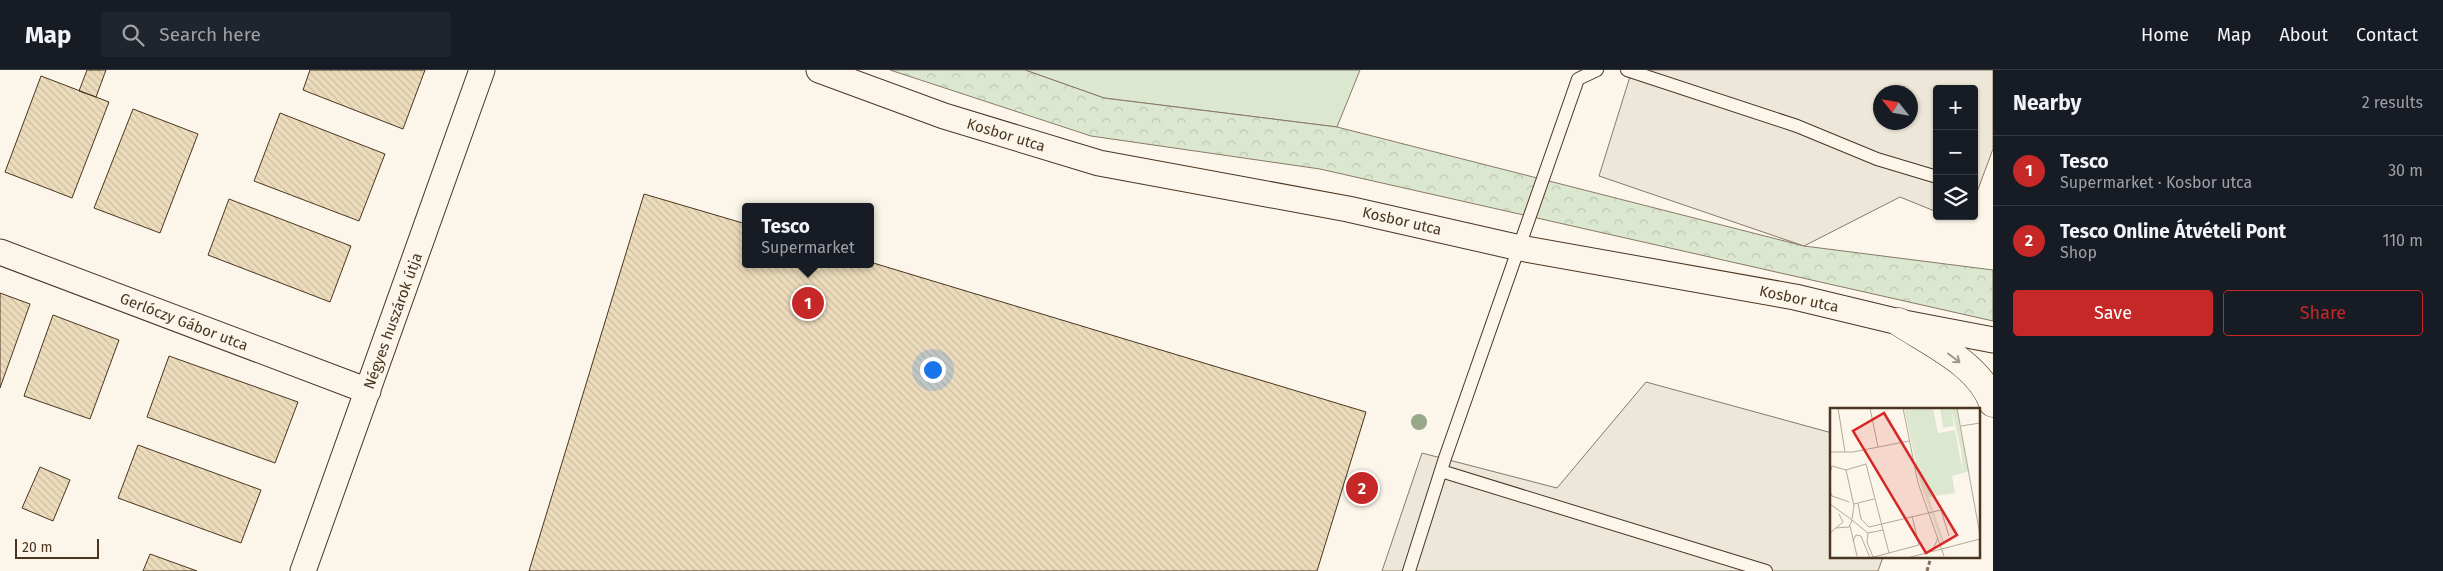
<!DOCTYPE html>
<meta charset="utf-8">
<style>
:root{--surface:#171b24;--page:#20242c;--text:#f1f3f6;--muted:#9ea1a6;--line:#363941;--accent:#c62828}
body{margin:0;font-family:"Fira Sans",sans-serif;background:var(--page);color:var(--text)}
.controls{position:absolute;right:15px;top:15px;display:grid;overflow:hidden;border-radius:5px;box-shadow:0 1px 4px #0004}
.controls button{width:45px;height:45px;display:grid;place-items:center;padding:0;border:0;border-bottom:1px solid var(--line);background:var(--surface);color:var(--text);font:25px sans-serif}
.compass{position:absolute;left:1873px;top:15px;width:45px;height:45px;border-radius:50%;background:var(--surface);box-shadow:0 1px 4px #0004;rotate:301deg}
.scale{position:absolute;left:15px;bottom:12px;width:84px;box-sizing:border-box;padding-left:5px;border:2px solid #4a3520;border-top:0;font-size:14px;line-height:18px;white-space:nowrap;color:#4a3520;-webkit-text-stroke:4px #fbf6e9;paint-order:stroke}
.you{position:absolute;left:932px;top:299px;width:18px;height:18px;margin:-12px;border:4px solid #fff;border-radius:50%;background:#1a73e8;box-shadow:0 0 0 8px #1a73e833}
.badge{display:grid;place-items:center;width:32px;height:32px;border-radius:50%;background:var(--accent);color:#fff;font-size:16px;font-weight:700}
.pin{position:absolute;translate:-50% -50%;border:2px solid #fff;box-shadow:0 1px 5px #0006}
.popup{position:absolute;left:742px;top:133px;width:132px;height:65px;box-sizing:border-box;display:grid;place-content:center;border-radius:5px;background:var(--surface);filter:drop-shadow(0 1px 4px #0005);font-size:16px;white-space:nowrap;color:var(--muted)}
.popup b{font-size:19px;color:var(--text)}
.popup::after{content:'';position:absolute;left:50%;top:100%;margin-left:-10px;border:10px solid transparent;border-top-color:var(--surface)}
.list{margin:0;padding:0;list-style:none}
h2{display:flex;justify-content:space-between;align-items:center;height:65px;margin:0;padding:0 20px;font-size:21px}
h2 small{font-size:16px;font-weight:400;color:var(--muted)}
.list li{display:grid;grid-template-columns:32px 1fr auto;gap:15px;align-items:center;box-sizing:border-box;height:70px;padding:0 20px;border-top:1px solid var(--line)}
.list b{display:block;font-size:19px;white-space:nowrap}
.list p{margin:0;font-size:16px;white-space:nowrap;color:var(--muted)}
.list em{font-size:16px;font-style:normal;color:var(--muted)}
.actions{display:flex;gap:10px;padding:15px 20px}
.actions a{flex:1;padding:11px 0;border:1px solid var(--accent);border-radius:5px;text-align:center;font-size:18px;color:var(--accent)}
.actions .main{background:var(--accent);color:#fff}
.icon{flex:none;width:28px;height:28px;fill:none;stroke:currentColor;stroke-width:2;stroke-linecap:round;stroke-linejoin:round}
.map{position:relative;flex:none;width:1993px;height:501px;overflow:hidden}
header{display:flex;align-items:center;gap:30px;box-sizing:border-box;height:70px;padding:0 25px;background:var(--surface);border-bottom:1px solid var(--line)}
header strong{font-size:24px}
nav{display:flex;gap:28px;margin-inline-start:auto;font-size:18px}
.search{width:350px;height:45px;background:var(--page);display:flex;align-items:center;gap:12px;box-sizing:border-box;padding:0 18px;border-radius:5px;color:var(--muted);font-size:19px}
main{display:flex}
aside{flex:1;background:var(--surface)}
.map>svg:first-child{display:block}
</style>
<header>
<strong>Map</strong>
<div class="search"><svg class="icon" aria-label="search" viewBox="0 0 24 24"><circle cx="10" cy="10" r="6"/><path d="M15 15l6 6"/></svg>Search here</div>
<nav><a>Home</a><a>Map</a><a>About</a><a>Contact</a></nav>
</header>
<main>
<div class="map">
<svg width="1993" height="501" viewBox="0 0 1993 501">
<defs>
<pattern id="forest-crowns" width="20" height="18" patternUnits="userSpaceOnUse" patternTransform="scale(1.25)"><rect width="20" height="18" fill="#dce7d0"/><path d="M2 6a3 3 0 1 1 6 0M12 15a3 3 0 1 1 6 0" fill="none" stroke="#bec7b2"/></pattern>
<pattern id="building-back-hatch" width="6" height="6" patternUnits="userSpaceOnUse" patternTransform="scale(1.25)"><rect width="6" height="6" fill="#ecdcbc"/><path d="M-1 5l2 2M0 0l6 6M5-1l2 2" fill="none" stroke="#ccbda1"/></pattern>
</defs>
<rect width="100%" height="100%" fill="#fbf6e9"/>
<path fill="#dce7d0" stroke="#887966" d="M1025,0h335l-23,57 -233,-29z"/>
<path fill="url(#forest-crowns)" stroke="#887966" d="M890,0h135l79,28 233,29 467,119 189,24v51l-673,-152 -229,-33z"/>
<path fill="#ede7d9" stroke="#887966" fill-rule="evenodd" d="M1632,0h361v79l-19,51v-111h-37v123l-37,-15 -96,49 -205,-70zM1880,22h30v30h-30z
M1646,312l186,51v124h51l-5,14h-496l40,-118 135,35z"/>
<path fill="url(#building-back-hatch)" stroke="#4a3520" d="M87,0h19l-10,27 -17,-6z
M310,0h115l-22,59 -100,-39z
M41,6l68,26 -37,96 -67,-26z
M133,39l65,25 -38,99 -66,-25z
M280,43l105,41 -26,67 -105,-40z
M644,124l102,30v40h124v-2l496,150 -49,159h-788z
M229,129l122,47 -21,56 -122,-47z
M0,223l30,11 -30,84z
M53,245l66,25 -29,79 -66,-23z
M169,286l129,46 -23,61 -128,-46z
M138,375l123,45 -20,53 -123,-45z
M40,397l30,13 -17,41 -31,-13z
M150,484l47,17h-54z"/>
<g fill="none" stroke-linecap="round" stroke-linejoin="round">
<g stroke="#4a3520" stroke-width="14">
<path id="lane" d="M1627,0l170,56 80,33 60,18
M1441,401l325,100
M1409,501l36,-113 133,-379 19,-9"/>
</g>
<g stroke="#4a3520" stroke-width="27">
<path id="street" d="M819,0l125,46 155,47 249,46 172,39 275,49 104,25 94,18
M0,182l368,139
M303,501l179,-501"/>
</g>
<g stroke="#4a3520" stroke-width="29">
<path id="primary" d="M1899,252c32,21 80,42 94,81"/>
</g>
<path stroke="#7f6f5c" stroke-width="3" stroke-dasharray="4 2.5" stroke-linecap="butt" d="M1927,501l4,-14"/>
<use href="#lane" stroke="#fbf6e9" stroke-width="12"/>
<use href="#street" stroke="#fbf6e9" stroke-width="25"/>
<use href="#primary" stroke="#fbf6e9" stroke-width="28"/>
</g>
<circle fill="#96a887" cx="1419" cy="352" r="8"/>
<defs><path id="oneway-shaft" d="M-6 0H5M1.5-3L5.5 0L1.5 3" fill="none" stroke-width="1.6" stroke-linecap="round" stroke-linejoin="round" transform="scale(1.25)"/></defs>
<use stroke="#a29684" href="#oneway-shaft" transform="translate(1954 288) rotate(37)"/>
<g text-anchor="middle" stroke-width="4" stroke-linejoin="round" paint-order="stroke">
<g font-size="15" fill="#4a3520" stroke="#fbf6e9">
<text transform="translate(1006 65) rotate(17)" y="5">Kosbor utca</text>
<text transform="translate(1402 151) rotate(13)" y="5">Kosbor utca</text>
<text transform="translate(1799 229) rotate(12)" y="5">Kosbor utca</text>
<text transform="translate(393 251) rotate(-70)" y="5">Négyes huszárok útja</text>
<text transform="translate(184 252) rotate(21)" y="5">Gerlóczy Gábor utca</text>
</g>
</g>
<g transform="translate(1830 338)">
<rect width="150" height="150" fill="#fbf6e9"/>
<path d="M78,0h25l5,25 17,-3 8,43 -11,3 3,17 -26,4 -6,-16zM110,0h11l3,18 -11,2z" fill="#dce7d0"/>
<path d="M74,0h4l15,73 22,63h-3l-22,-62zM121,0h6l12,63 -6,2 -2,-23z" fill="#dce7d0"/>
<path fill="none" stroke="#b4a999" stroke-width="1" d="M8,0l7,44M40,0l8,39M73,0l15,75 26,73M127,0l23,127M131,18l19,-3M0,44h23l56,-11M16,62l8,36 -2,13M0,65l2,-7 14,4 20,-6 23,89M0,83l2,5 17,6M28,95l3,16 8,8 72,-17 8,26M0,96l22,16 -3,7 -13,1M24,96l20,-5M22,112l16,13M20,118l7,30M0,125l13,-11 -4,-8M38,125l-1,9 6,15M38,125l15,-3M23,133l3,-6 5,1 9,22 49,-13 -7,-29M102,144l6,-14M77,150l73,-19"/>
<path fill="#d62828" fill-opacity="0.15" stroke="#d62828" stroke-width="2.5" d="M54,5l73,122 -31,18 -73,-122z"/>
<rect width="150" height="150" fill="none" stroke="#4a3520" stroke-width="2.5"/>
</g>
</svg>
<div class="controls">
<button>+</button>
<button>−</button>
<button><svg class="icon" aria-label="layers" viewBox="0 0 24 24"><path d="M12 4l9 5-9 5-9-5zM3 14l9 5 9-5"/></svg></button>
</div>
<svg class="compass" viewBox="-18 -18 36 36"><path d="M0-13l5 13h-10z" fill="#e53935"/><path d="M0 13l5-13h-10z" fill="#9ea1a6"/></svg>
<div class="scale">20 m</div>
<div class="you"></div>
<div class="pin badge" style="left:808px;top:233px">1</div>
<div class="popup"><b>Tesco</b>Supermarket</div>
<div class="pin badge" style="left:1362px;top:418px">2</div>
</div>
<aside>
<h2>Nearby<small>2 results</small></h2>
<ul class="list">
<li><span class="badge">1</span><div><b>Tesco</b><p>Supermarket · Kosbor utca</p></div><em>30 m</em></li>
<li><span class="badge">2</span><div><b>Tesco Online Átvételi Pont</b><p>Shop</p></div><em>110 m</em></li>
</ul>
<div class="actions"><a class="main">Save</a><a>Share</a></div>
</aside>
</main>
